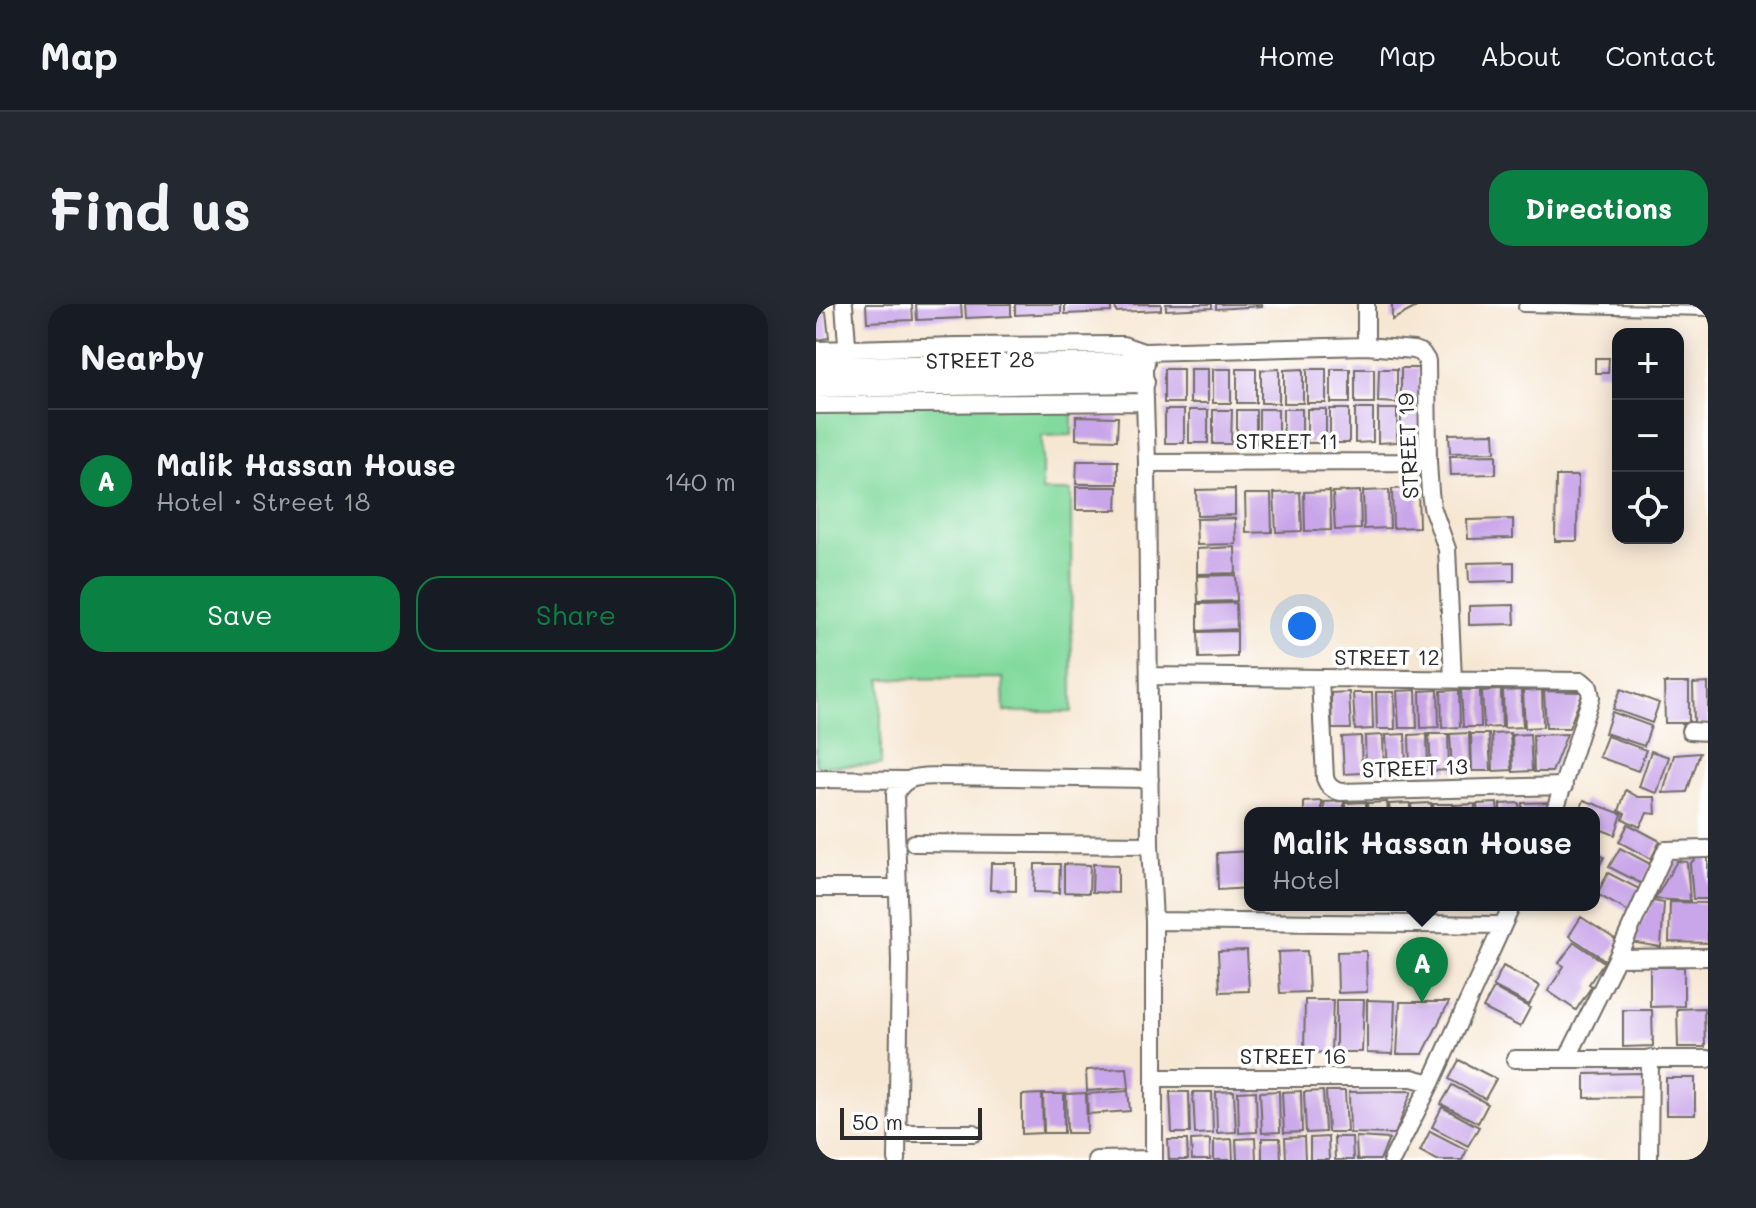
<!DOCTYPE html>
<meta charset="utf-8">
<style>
:root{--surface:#171b24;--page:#242831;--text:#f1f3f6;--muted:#9ea1a6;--line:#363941;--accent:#0b8043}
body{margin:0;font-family:Mali,sans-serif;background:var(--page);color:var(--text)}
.controls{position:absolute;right:24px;top:24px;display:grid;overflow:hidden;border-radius:16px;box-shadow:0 4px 20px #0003}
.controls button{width:72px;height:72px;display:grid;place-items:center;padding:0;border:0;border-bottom:2px solid var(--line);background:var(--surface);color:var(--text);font:40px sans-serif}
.scale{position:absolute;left:24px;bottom:20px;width:142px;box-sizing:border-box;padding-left:8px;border:4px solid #2b2b2b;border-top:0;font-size:22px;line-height:28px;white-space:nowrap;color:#2b2b2b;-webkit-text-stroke:6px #fff;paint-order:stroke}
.you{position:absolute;left:486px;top:322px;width:28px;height:28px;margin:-20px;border:6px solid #fff;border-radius:50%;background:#1a73e8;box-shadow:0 0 0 12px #1a73e833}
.badge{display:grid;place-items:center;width:52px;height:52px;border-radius:50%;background:var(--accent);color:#fff;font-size:26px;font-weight:700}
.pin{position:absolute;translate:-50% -66px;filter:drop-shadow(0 2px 4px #0008)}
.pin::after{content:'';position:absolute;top:42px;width:28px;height:24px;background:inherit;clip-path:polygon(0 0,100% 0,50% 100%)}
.popup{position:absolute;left:428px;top:503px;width:356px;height:104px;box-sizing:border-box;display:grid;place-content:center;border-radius:16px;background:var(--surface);filter:drop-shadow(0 2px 6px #0005);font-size:26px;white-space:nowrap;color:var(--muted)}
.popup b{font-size:30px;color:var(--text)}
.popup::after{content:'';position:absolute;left:50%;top:100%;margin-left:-16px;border:16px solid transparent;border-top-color:var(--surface)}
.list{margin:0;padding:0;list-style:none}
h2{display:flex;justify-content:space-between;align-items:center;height:104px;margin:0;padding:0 32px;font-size:34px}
h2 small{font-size:26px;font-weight:400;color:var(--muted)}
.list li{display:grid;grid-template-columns:52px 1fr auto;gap:24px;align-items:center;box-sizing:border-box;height:144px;padding:0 32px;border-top:2px solid var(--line)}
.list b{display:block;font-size:30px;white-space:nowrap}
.list p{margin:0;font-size:26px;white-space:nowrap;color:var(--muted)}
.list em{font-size:26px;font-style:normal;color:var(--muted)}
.actions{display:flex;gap:16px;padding:24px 32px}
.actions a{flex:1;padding:18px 0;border:2px solid var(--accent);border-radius:24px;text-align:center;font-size:28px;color:var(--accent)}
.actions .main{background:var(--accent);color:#fff}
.icon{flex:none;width:44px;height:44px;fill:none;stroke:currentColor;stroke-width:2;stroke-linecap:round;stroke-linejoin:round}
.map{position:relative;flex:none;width:892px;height:856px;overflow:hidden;border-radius:24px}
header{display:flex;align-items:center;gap:48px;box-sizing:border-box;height:112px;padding:0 40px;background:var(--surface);border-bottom:2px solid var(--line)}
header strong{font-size:38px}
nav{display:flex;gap:44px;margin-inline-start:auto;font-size:28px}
.intro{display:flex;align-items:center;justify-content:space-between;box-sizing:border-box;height:192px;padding:0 48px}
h1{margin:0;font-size:56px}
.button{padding:20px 36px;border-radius:24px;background:var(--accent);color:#fff;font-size:28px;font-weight:700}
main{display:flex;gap:48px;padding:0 48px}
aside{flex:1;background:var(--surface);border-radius:24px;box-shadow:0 4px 20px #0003}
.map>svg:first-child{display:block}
</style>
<header>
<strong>Map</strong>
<nav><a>Home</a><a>Map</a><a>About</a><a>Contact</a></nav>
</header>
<div class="intro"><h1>Find us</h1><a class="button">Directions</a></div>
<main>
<aside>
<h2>Nearby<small></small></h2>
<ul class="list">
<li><span class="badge">A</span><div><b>Malik Hassan House</b><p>Hotel · Street 18</p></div><em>140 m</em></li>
</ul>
<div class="actions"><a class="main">Save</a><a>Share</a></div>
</aside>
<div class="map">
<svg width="892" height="856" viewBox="0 0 892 856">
<rect width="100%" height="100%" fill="#fff"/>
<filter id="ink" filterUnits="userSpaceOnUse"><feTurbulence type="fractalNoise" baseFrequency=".0125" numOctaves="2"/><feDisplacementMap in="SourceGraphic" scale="16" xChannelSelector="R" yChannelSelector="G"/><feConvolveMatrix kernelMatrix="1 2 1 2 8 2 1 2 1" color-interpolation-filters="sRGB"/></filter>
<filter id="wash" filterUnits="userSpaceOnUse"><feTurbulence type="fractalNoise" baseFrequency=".006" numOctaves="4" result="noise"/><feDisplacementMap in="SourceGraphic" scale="32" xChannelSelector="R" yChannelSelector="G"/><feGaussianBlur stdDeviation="1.8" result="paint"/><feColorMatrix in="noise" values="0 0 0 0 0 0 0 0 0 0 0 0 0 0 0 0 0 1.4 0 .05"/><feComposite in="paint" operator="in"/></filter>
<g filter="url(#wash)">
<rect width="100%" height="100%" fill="#f6e7d3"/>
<path fill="#83da9e" stroke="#578264" stroke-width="2" d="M256,93v38l-30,1v55h29l1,221h-68l-1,-34 -122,1v86l-65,1v-365z"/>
<g id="blocks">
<path fill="#c9a6e9" d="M50,0h46l1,16 -46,2z
M100,0h45l1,14 -45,2z
M149,0h46v12l-45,2z
M199,0h46v9l-46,2z
M249,0h46v8l-46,2z
M299,0h46v6l-45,2z
M350,0h46v4l-46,2z
M400,0h46v2l-46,3z
M576,0h30l-30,16z
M10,8l3,26 -13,2v-27z
M779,54h14l-1,15h-13z
M585,64h18v34h-18z
M348,65h19v34h-19z
M374,65h18v34h-18z
M397,65h18v34h-18z
M421,65h19v34h-19z
M463,65v34h-18v-33z
M487,65v34h-19v-33z
M491,65h19v34h-19z
M515,65h19v34h-19z
M539,65h19v34h-19z
M563,65h18v34l-19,-1z
M585,104h19v33l-19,1z
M443,105h19v34h-19z
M467,105h19v34h-19z
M491,105h19v34h-19z
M514,105h19v34h-19z
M539,105h18v33l-18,1z
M562,105h19v33l-19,1z
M349,106h19v33h-19z
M373,106h19v33h-19z
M397,106h19l-1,34h-18z
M421,106h19v34l-19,-1z
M260,112l42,1 -1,23 -41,-1z
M678,129l1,19 -45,1 -1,-19z
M680,151v19l-45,1 -1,-19z
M261,157h41v23h-42z
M740,172h22l-1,65h-22z
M260,183h42l-1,23h-41z
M602,184l1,39 -26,1 -1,-39z
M419,185v26l-38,1 -1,-26z
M573,186l1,38 -26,1 -1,-38z
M514,187l1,39 -26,1 -1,-39z
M544,187l1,38 -26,1 -2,-38z
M484,188l2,39 -26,1 -2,-39z
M429,190h26l1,38 -26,1z
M419,214l1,26 -39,1 -1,-26z
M697,215v19l-45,1 -1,-19z
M419,243l1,26 -39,1v-25z
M698,258v19l-45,1 -1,-19z
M420,271l1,26 -39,1 -1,-26z
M420,299l1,26 -39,2v-27z
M698,301l1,19 -46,1v-19z
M421,327v26l-38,1 -1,-26z
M848,379h25v40h-24z
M892,379v41h-14l-1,-40z
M805,385l38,14 -7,20 -39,-14z
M600,386l1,38h-18l-2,-37z
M622,386l1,37 -18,1 -1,-37z
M643,386l1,37 -18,1 -1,-37z
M645,386h19l1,37h-18z
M685,386l1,37 -18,1 -2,-37z
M705,386l2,37 -19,1 -1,-37z
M726,386l1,37 -18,1 -2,-37z
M728,387l39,1 -14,36h-23z
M533,388l2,37h-19l-1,-36z
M560,388h18l1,37h-18z
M537,389h19l1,36 -18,1z
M796,408l39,14 -7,20 -39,-13z
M653,429l1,37 -18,1 -2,-37z
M694,429l2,37 -19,1 -1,-37z
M589,430l1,37 -18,1 -2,-37z
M611,430l1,37h-18l-1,-36z
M613,430h19l1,36 -18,1z
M655,430h18l2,37h-19z
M714,430l2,37 -19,1 -1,-37z
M751,430l-15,38h-18l-1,-37z
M567,431l1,37 -18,1 -1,-37z
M545,432l1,37 -18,1 -2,-37z
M791,432l39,14 -8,21 -39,-14z
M835,447l18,6 -12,36 -18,-6z
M884,449l-13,39 -24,1 11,-38z
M810,486l12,7h17l1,17 -9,-1 -7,14 -17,-8 2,-6 -6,-2z
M768,496l38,14 -7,21 -21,-8v-14h-15z
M506,497v12h-18v-11z
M528,497v12h-19l-1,-11z
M550,498v11h-20v-10z
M571,498l1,11h-20l-1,-10z
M736,498l-5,11h-25v-10z
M594,499v10h-20l-1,-9z
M615,499l1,10h-20l-1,-9z
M681,499l1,10h-20l-1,-9z
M703,499l1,10h-20v-9z
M617,500h20v9h-19z
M659,500v9h-19l-1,-8z
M812,520l32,17 -9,18 -32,-17z
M804,544l32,17 -10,19 -33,-17z
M434,547v37l-32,2 -1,-37z
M778,547l10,6 -10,19z
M881,553l11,1v41h-15l-3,-35z
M861,557l10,1 3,39 -35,-2z
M175,559h25v28l-26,-1z
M219,560h25l-1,29 -25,-1z
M248,560l26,1 -1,28 -25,-1z
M277,560l25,1v28l-26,-1z
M792,569l35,18 -12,22 -34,-19z
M837,597l11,2 -3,44 -30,-5z
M854,598l38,1v40l-39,-1z
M765,613l37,24 -13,19 -36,-24z
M758,638l30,20 -15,22 3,2 -16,24 -28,-19 16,-25 -5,-3z
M431,646l2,41 -29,1 -2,-41z
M491,647l2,41 -29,1 -2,-41z
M550,647l1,41 -29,1 -1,-41z
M687,662l37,20 -11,19 -36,-19z
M834,663h34v39l-34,1z
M678,684l36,20 -10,19 -37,-19z
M489,696h28l-2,53 -27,-1z
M520,696h28l-2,52h-26z
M551,696l28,1 -2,53 -26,-1z
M584,698h49l-26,52h-26z
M888,704l1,39h-27l-1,-38z
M807,706h29l1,36 -30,1z
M643,756l37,19 -11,20 -36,-20z
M311,764l2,20 -42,3 -1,-21z
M827,769v24l-58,1v-24z
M850,774h29v37h-29z
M636,781l36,19 -10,19 -37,-19z
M312,787l2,20 -42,3 -1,-20z
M418,787l2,41 -19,1 -1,-41z
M440,787l1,41 -18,1 -1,-41z
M463,787l1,41 -18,1 -2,-41z
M485,787l1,41 -18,1 -2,-41z
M507,787l2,41 -19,1 -2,-41z
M510,787h19l2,41h-19z
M596,787l-17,43 -45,-1 -1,-41z
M354,788h19l1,41h-18z
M377,788h19l1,41 -18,1z
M270,789l1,40h-20l-1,-39z
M226,790l1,39 -21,1v-39z
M227,790h21v39h-20z
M626,803l37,20 -11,19 -36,-19z
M614,827l37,19 -5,10h-25l-17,-9z
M488,833l1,23h-19l-1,-22z
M512,833l1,23h-19v-22z
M518,833h18l1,23h-18z
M540,833l33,2 -9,21h-23z
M439,834l1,22h-19l-1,-21z
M446,834h18l1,22h-19z
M394,835v21h-18l-1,-20z
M416,835l1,21h-19v-20z
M352,836h19l1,20h-19z"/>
</g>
</g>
<g filter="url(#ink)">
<use href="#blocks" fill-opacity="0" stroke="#726d66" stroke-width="2"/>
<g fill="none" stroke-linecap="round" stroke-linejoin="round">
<g stroke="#726d66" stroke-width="12">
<path id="service" d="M707,3l185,4"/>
</g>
<g stroke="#726d66" stroke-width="20">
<path id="minor" d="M28,0l4,53
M550,0v42
M0,46l141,-4 166,-1 20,7 223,-6 48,4 8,3 5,8 1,101 2,30 2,15 15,42 6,130
M328,66l3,93 3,382 4,76v239
M0,101l329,-3
M331,159l281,-1
M333,372l433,5 7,6 2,10 -37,116
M504,375l5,99c3,8 6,11 15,14l224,-6
M874,427l18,1
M0,475l90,1
M98,539l236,2
M0,584h82
M338,617l349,4
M801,654l91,-1
M752,753l49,-99 49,-108 42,-1
M699,755h193
M338,774h258l19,5
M81,829h77
M81,856l3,-199 -5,-167c12,-20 24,-17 45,-18l210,3
M280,856l58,-1
M576,856l39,-77 81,-178
M833,856l1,-102"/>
</g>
<g stroke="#726d66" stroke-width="24">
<path id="tertiary" d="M0,63l328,-4
M0,83l328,-5"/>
</g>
<use href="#service" stroke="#fff" stroke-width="8"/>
<use href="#minor" stroke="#fff" stroke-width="16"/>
<use href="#tertiary" stroke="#fff" stroke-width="20"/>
</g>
</g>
<g text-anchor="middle" stroke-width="7" stroke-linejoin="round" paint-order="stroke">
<g font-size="22" fill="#2b2b2b" stroke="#fff">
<text transform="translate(164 56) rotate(-1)" y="8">STREET 28</text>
<text x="471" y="145">STREET 11</text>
<text transform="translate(592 142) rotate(-93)" y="8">STREET 19</text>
<text x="571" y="361">STREET 12</text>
<text transform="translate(599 464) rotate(-2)" y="8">STREET 13</text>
<text x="477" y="760">STREET 16</text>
</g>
</g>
</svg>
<div class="controls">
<button>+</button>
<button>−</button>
<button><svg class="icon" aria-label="locate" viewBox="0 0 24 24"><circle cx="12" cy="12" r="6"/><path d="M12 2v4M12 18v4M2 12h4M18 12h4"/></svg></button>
</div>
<div class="scale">50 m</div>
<div class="you"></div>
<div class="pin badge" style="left:606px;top:699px">A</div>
<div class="popup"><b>Malik Hassan House</b>Hotel</div>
</div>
</main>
